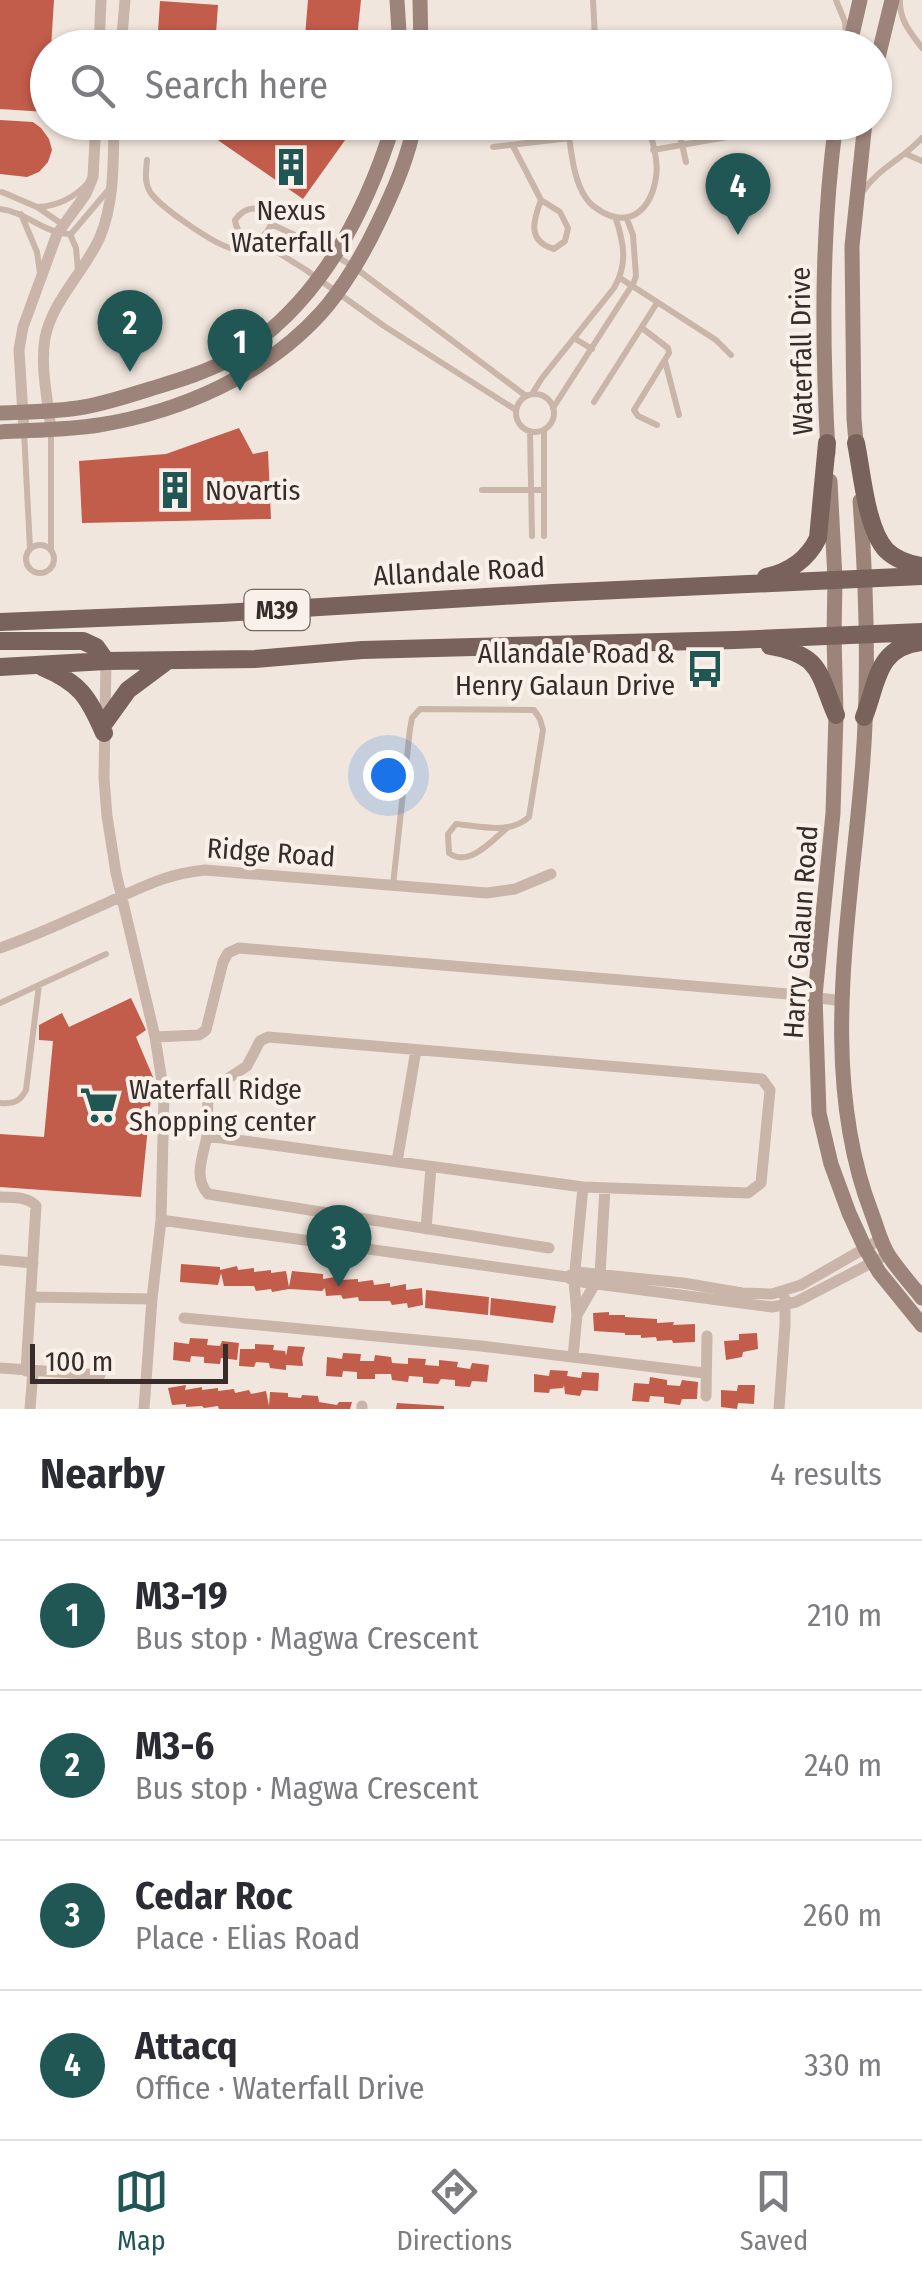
<!DOCTYPE html>
<meta charset="utf-8">
<style>
:root{--surface:#fff;--page:#f7f7f7;--text:#2b2b33;--muted:#7c7c81;--line:#e1e1e2;--accent:#205755}
body{margin:0;font-family:"Fira Sans Condensed",sans-serif;background:var(--page);color:var(--text)}
.scale{position:absolute;left:30px;bottom:25px;width:198px;box-sizing:border-box;padding-left:10px;border:5px solid #372c29;border-top:0;font-size:28px;line-height:35px;white-space:nowrap;color:#372c29;-webkit-text-stroke:8px #f9f0ea;paint-order:stroke}
.you{position:absolute;left:388px;top:775px;width:35px;height:35px;margin:-25px;border:8px solid #fff;border-radius:50%;background:#1a73e8;box-shadow:0 0 0 15px #1a73e833}
.badge{display:grid;place-items:center;width:65px;height:65px;border-radius:50%;background:var(--accent);color:#fff;font-size:32px;font-weight:700}
.pin{position:absolute;translate:-50% -82px;filter:drop-shadow(0 2px 5px #0008)}
.pin::after{content:'';position:absolute;top:52px;width:35px;height:30px;background:inherit;clip-path:polygon(0 0,100% 0,50% 100%)}
.list{margin:0;padding:0;list-style:none}
h2{display:flex;justify-content:space-between;align-items:center;height:130px;margin:0;padding:0 40px;font-size:42px}
h2 small{font-size:32px;font-weight:400;color:var(--muted)}
.list li{display:grid;grid-template-columns:65px 1fr auto;gap:30px;align-items:center;box-sizing:border-box;height:150px;padding:0 40px;border-top:2px solid var(--line)}
.list b{display:block;font-size:38px;white-space:nowrap}
.list p{margin:0;font-size:32px;white-space:nowrap;color:var(--muted)}
.list em{font-size:32px;font-style:normal;color:var(--muted)}
.icon{flex:none;width:55px;height:55px;fill:none;stroke:currentColor;stroke-width:2;stroke-linecap:round;stroke-linejoin:round}
.map{position:relative;flex:none;width:922px;height:1409px;overflow:hidden}
.search{position:absolute;background:var(--surface);box-shadow:0 2px 8px #0004;left:30px;right:30px;top:30px;height:110px;display:flex;align-items:center;gap:25px;box-sizing:border-box;padding:0 35px;border-radius:55px;color:var(--muted);font-size:38px}
.sheet{height:730px;background:var(--surface)}
nav{display:flex;justify-content:space-around;align-items:center;box-sizing:border-box;height:140px;border-top:2px solid var(--line);background:var(--surface);font-size:28px;color:var(--muted)}
nav a{display:grid;justify-items:center;gap:5px}
nav .on{color:var(--accent)}
.map>svg:first-child{display:block}
</style>
<div class="map">
<svg width="922" height="1409" viewBox="0 0 922 1409">
<rect width="100%" height="100%" fill="#f1e6dd"/>
<path fill="#c25c4b" d="M0,0h54l-3,48h-3l-2,64 -46,-3z
M308,0h53l-5,48h-52z
M160,1l58,4 -3,43h-58z
M0,120l33,2 8,6 8,11 3,11 -4,12 -9,10 -12,5 -27,-3z
M217,122h112l19,14 -45,63 -94,-65z
M239,428l14,26 15,-3 3,68 -189,4 -3,-62 87,-7z
M131,998l15,32 -10,7 17,40 -12,120 -141,-10v-53l44,3 9,-96 -14,-1v-15l23,-12 7,14z
M181,1264l39,3v3l17,-4 1,4 16,-2v4l17,-2v3l15,-2 3,16 3,-16 31,3v5l18,-3v4l17,-1v3l15,-2 1,5 16,-2v4l16,-3v6l16,-2 1,17 -15,3 -1,-5 -15,2 -2,-4h-31l-1,-4 -15,2 -2,-4 -15,1 -1,-8 -3,3 -33,-2 -17,3 -1,-3 -15,2 -2,-5h-30l-3,-13 -3,12 -38,-3z
M426,1290l63,7 -1,18 -63,-7z
M491,1298l65,8 -3,17 -63,-8z
M609,1312v3h16v2l32,2v4l17,-1 -1,3 22,-1v18l-22,1 -1,-3 -15,1 -1,-4 -15,1v-3h-16v-2l-31,-2 -1,-18z
M757,1333l1,16 -15,3 -1,5 -16,3 -2,-19 15,-1v-6z
M190,1338l18,1 -1,6 13,1 2,-5 17,2 -2,17 -16,-2 -1,6 -16,-1v-6l-13,-1 -1,6 -17,-2 1,-18 15,2z
M255,1344l19,1 -1,5 12,1 1,5 2,-10 17,1 -3,11 1,8 -17,-1v5l-16,-2 -1,-5 -13,-1 -2,5 -15,-1 1,-17h15z
M343,1353l18,1 -1,7h14l1,-6 16,2 1,6 16,1v-6l18,1 -1,6 14,1v-6l19,2 -1,5 13,2 2,-6 17,2 -2,17 -15,-1 -2,6 -15,-1v-6l-14,-1 -3,5 -15,-1v-6l-14,-1 -1,6 -16,-2 -1,-6h-16v5h-18v-7l-14,-1 -1,6 -16,-1 1,-19 15,2z
M550,1370l18,1 -1,5 14,2 1,-6 17,1 -1,18 -16,-1 -2,6 -15,-2 -1,-9 -1,3 -13,1 -1,4 -15,-1v-18l15,2z
M650,1377l17,3v5l13,1 2,-6 16,2 -1,17h-15l-2,6 -16,-2v-6l-14,-1 -1,6 -17,-1 2,-18 15,1z
M186,1385l-1,5 17,-3v3l16,-2v3l16,-2 1,4 14,-3 2,4 15,-3 3,15 1,-14 18,1v4l13,1 1,-3 16,1 1,6 18,3 2,-3h13l-2,7h-131l-1,-3 -14,2 -2,-2 -16,1v-3l-14,1 -4,-17z
M738,1385h17l-1,19 -16,-1 -1,6 -16,-2v-17l16,1z
M397,1403l47,3v3h-48z"/>
<g fill="none" stroke-linecap="round" stroke-linejoin="round">
<path stroke="#c9b5a9" stroke-width="6" d="M836,0l9,22 1,14
M900,0c-1,20 11,33 22,48
M595,38l13,10
M586,48l9,-10 -2,-38
M567,122c4,24 5,56 19,76 4,7 11,11 18,15 30,15 48,-8 52,-36 3,-17 -5,-38 -8,-55
M677,122l9,40
M513,146l28,54c-8,21 -14,41 13,49l11,-8 3,-13 -8,-16 -19,-12
M493,147l77,-9
M653,150l97,-17
M906,154l16,7
M147,160c-1,11 -3,22 3,32 10,15 61,50 80,56 9,2 15,-2 22,-7
M864,190c15,-22 40,-32 58,-52
M2,192l35,15 25,17
M38,207c20,-1 36,-9 50,-24
M0,209c27,3 44,25 71,25l39,-46
M21,214l16,38 3,21
M271,224c-8,22 -33,19 -36,-4 12,-16 29,-16 36,4l52,24 31,19 172,129
M70,234l6,14 2,22
M258,240l48,30 78,56 132,84
M620,278l96,62 15,15
M642,328l26,20 1,5 -35,57 4,6 19,9
M574,338l18,11
M665,361l14,54
M532,394l10,-16 72,-90c14,-24 10,-44 2,-69
M516 413a19 19 0 1 1 38 0a19 19 0 1 1-38 0Z
M594,402l63,-99
M553,408l81,-126 2,-6 -3,-41 -6,-16
M24,431l6,118
M51,431v119
M530,431l2,105
M482,490h61
M544,536v-105
M26 559a14 14 0 1 1 28 0a14 14 0 1 1-28 0Z
M393,885l17,-156 2,-11 8,-9 114,1 6,9 3,11 -14,87c-20,18 -48,9 -73,7l-8,10 1,19c19,15 43,-12 58,-25
M0,1003l106,-49
M0,1103c13,1 20,-1 26,-13l13,-105"/>
<path stroke="#c9b5a9" stroke-width="11" d="M99,48l2,-48
M121,48l4,-48
M51,430c-3,-30 -11,-62 -6,-92 7,-37 40,-67 55,-101 15,-36 13,-77 14,-115
M24,431l-5,-81 4,-23 34,-93 29,-40 7,-17 3,-55
M106,661l-2,117 3,38 9,57 39,164 9,57 -3,126 -9,79 -8,110
M0,948c38,-13 73,-30 109,-46 36,-16 57,-28 96,-32l282,23 28,-4 36,-15
M155,1037l44,-2 7,-5 17,-68 5,-9 11,-5 549,46 55,7
M268,1037l494,42 8,11 -9,93 -13,10 -165,-6 -376,-51 1,-40 16,-15 23,-15 13,-25z
M207,1136c-4,21 -14,41 1,58l341,54
M397,1162l19,-112
M0,1197c12,1 28,-1 36,9l-10,165
M161,1220l406,57 7,4 198,26 24,-5 83,-43
M426,1229l5,-62
M0,1260l33,3
M567,1277l9,-5 107,11 59,10 30,1 29,-9 80,-46
M31,1297l121,2
M577,1315l23,-40 5,-87
M184,1318l297,28 223,27
M573,1357l4,-42 -3,-34 9,-94
M0,1368l100,7
M706,1396l1,-60
M30,1409l3,-38
M362,1409v-3
M779,1409l6,-84v-26"/>
<path stroke="#9d847b" stroke-width="15" d="M397,0l3,48
M420,0l1,48
M849,48l11,-48
M874,74l18,-74
M0,413c27,-1 56,-1 84,-6 22,-4 44,-11 66,-18 26,-8 54,-16 78,-29 88,-50 137,-144 166,-238
M0,432c33,-2 66,-2 99,-7 81,-13 166,-50 222,-112 21,-23 44,-62 57,-90 16,-33 30,-65 37,-101
M828,453c-6,-111 -7,-221 8,-331
M857,453l-3,-34 -2,-173 13,-124
M830,481l5,98 -1,57 2,79 -3,98 -18,183 4,117 12,51 18,49 16,35 14,24 43,53
M860,501c7,93 10,188 1,282 -12,141 -42,294 11,431 5,13 9,30 17,42 10,15 22,28 33,42"/>
<path stroke="#78625b" stroke-width="18" d="M856,443c6,29 10,85 30,107 10,10 23,14 36,16
M766,577c23,-5 42,-18 52,-39l9,-95
M0,622l221,-9 332,-20 369,-17
M0,641h83l13,6 10,14
M770,646c52,9 48,27 66,69
M0,667l106,-6 149,-2 107,-9 373,-10 187,-8
M42,667c38,16 46,29 62,66
M864,717c14,-35 12,-70 58,-75
M105,722l23,-32 39,-29"/>
</g>
<defs>
<g id="building-bare" transform="scale(3)"><path d="M-4-6H4V6H1V3H-1V6H-4ZM-2.5-4.3h1.7v1.8h-1.7ZM.8-4.3h1.7v1.8H.8ZM-2.5-1h1.7V.8h-1.7ZM.8-1h1.7V.8H.8Z" fill="#205755" stroke="#f9f0ea" stroke-width="2.5" paint-order="stroke"/></g>
<g id="bus-bare" transform="scale(3)"><path d="M-5-6H5V4H4V6H2V4H-2V6H-4V4H-5ZM-3.5-4V0h7V-4ZM-3.5 1.2v1.5H-2V1.2ZM2 1.2v1.5H3.5V1.2Z" fill="#205755" stroke="#f9f0ea" stroke-width="2.5" paint-order="stroke"/></g>
<g id="supermarket-bare" transform="scale(3)"><path d="M-6-5.5h2.5l.6 2H6L4.5 2H-2.5L-4.4-4H-6ZM-1.5 3.2a1.3 1.3 0 1 0 .1 0ZM3 3.2a1.3 1.3 0 1 0 .1 0Z" fill="#205755" stroke="#f9f0ea" stroke-width="2.5" paint-order="stroke"/></g>
</defs>
<g fill-rule="evenodd">
<use href="#building-bare" x="291" y="167"/>
<use href="#building-bare" x="175" y="490"/>
<use href="#bus-bare" x="705" y="669"/>
<use href="#supermarket-bare" x="99" y="1105"/>
</g>
<g text-anchor="middle" stroke-width="8" stroke-linejoin="round" paint-order="stroke">
<rect fill="#f9f0ea" stroke="#716763" stroke-width="2.5" x="244.5" y="590" width="65" height="40" rx="8"/>
<g font-size="25" font-weight="bold" fill="#372c29">
<text x="277" y="619">M39</text>
</g>
<g font-size="28" fill="#372c29" stroke="#f9f0ea" text-anchor="start">
<text x="291" y="220" text-anchor="middle">Nexus<tspan x="291" dy="32">Waterfall 1</tspan></text>
<text x="205" y="500">Novartis</text>
<text x="675" y="663" text-anchor="end">Allandale Road &amp;<tspan x="675" dy="32">Henry Galaun Drive</tspan></text>
<text x="129" y="1099">Waterfall Ridge<tspan x="129" dy="32">Shopping center</tspan></text>
</g>
<g font-size="28" fill="#372c29" stroke="#f9f0ea">
<text transform="translate(801 351) rotate(-91)" y="10">Waterfall Drive</text>
<text transform="translate(459 571) rotate(-3)" y="10">Allandale Road</text>
<text transform="translate(271 852) rotate(4)" y="10">Ridge Road</text>
<text transform="translate(800 932) rotate(-86)" y="10">Harry Galaun Road</text>
</g>
</g>
</svg>
<div class="scale">100 m</div>
<div class="you"></div>
<div class="pin badge" style="left:240px;top:391px">1</div>
<div class="pin badge" style="left:130px;top:372px">2</div>
<div class="pin badge" style="left:339px;top:1287px">3</div>
<div class="pin badge" style="left:738px;top:235px">4</div>
<div class="search"><svg class="icon" aria-label="search" viewBox="0 0 24 24"><circle cx="10" cy="10" r="6"/><path d="M15 15l6 6"/></svg>Search here</div>
</div>
<section class="sheet">
<h2>Nearby<small>4 results</small></h2>
<ul class="list">
<li><span class="badge">1</span><div><b>M3-19</b><p>Bus stop · Magwa Crescent</p></div><em>210 m</em></li>
<li><span class="badge">2</span><div><b>M3-6</b><p>Bus stop · Magwa Crescent</p></div><em>240 m</em></li>
<li><span class="badge">3</span><div><b>Cedar Roc</b><p>Place · Elias Road</p></div><em>260 m</em></li>
<li><span class="badge">4</span><div><b>Attacq</b><p>Office · Waterfall Drive</p></div><em>330 m</em></li>
</ul>
</section>
<nav>
<a class="on"><svg class="icon" aria-label="map" viewBox="0 0 24 24"><path d="M3 6l6-2 6 2 6-2v14l-6 2-6-2-6 2zM9 4v14M15 6v14"/></svg>Map</a>
<a><svg class="icon" aria-label="directions" viewBox="0 0 24 24"><path d="M12 3l9 9-9 9-9-9zM9 14v-3h6M13 9l2 2-2 2"/></svg>Directions</a>
<a><svg class="icon" aria-label="saved" viewBox="0 0 24 24"><path d="M7 4h10v16l-5-4-5 4z"/></svg>Saved</a>
</nav>
